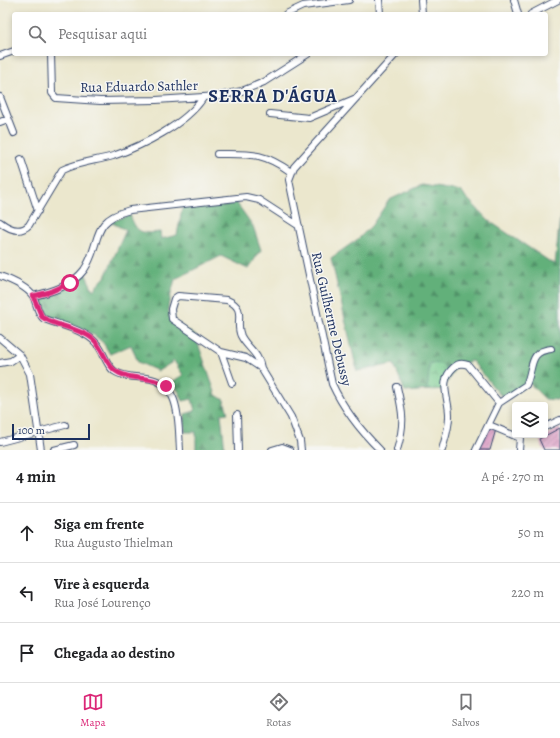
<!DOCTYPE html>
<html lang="pt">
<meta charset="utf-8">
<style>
:root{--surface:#fff;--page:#f2f2f2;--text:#202124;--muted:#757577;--line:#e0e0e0;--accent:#db2777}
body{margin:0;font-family:Alegreya,serif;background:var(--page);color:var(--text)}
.controls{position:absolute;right:12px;bottom:12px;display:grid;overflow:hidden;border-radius:4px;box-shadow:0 2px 6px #0003}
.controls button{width:36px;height:36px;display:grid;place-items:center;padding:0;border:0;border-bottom:1px solid var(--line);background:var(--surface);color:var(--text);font:20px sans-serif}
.scale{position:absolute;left:12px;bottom:10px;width:78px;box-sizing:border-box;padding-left:4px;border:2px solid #1b2f5e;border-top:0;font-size:11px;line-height:14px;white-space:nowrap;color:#1b2f5e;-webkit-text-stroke:3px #f6f6f2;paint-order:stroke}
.stop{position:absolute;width:12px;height:12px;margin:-9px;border:3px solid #db2777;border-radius:50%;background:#fff}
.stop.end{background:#db2777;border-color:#fff;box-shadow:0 1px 4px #0008}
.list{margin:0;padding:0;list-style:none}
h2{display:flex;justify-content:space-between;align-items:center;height:52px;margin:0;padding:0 16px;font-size:17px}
h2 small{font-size:13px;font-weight:400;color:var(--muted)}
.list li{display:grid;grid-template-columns:26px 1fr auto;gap:12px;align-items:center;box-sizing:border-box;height:60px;padding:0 16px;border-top:1px solid var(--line)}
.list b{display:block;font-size:15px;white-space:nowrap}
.list p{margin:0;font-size:13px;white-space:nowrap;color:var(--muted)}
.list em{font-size:13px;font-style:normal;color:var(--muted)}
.icon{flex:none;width:22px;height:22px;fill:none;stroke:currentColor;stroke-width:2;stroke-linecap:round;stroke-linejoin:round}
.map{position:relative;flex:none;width:560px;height:450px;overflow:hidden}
.search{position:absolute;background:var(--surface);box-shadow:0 2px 6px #0003;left:12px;right:12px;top:12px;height:44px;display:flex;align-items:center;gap:10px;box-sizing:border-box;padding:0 14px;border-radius:4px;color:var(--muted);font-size:15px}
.sheet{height:232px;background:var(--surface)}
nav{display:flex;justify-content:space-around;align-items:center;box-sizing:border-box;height:56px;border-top:1px solid var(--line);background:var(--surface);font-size:11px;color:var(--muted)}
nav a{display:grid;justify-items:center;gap:2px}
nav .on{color:var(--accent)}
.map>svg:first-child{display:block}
</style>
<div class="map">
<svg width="560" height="450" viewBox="0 0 560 450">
<defs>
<pattern id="forest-firs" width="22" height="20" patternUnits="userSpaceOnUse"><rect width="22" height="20" fill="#62b07a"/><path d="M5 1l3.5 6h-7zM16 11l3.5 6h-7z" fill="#509067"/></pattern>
<pattern id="wetland-marsh" width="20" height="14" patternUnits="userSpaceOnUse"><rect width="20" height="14" fill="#78cc8f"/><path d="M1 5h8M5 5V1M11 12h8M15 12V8" fill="none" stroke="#62a678"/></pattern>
<pattern id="building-hatch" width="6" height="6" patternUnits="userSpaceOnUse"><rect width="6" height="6" fill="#da9bc3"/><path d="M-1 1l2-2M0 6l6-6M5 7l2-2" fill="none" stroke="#b07fa2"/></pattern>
</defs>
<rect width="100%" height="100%" fill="#f6f6f2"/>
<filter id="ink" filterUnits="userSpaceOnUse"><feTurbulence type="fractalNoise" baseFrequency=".025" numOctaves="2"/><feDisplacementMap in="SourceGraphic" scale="8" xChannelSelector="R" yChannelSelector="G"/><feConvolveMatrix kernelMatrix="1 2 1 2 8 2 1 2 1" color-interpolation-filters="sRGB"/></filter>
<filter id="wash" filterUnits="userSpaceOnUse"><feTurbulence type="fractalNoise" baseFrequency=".012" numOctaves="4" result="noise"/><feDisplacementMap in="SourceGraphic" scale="16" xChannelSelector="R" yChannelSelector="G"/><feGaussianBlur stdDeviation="0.9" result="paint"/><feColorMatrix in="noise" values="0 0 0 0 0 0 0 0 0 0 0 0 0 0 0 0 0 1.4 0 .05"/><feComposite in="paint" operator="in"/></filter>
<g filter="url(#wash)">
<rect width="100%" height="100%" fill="#ebe7cd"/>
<path fill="url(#forest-firs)" stroke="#3e706c" d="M422,185l38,6 29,30 66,44 5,-49v181l-3,3 -12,-1 -17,-17 -18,15 -10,-2 -28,-34 -16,4 -12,24 -39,3 -11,-28 -37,7 -26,-113 27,-19 14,-14 17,-25z
M236,202l17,24 8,24 -13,19 -27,-13 -46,23 -7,27 2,13 25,16 21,60 8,5 4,13 -7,1 4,36h-29v-18h-11v-18l10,-3 -3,-12 -9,2 -5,-11 -8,-7 13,-8 -9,-14 -16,10 -20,-9 -7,-17 -21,9c-3,-4 -5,-10 -9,-13 -11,-12 -40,-20 -56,-24l-4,-17 28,-14 16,-13 8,17 12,-13 21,-47 -16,-8 20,-7c7,18 11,19 30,17l1,7 16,-4 6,-31z"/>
<path fill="url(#wetland-marsh)" stroke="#4a7e76" d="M430,363l10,1 10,6 -6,19 -17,1z"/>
<g id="blocks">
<path fill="url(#building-hatch)" d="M489,426l7,3 -6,21h-12z
M560,428v22h-16l-5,-11z"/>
</g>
</g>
<g filter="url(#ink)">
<use href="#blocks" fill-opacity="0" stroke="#3a4b6f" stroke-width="1"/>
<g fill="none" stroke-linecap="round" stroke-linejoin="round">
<g stroke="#3a4b6f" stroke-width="8">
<path id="minor" d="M379,0l1,14
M421,0l1,14
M514,0l4,14
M286,14l17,-8 46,-6
M531,14l27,-14
M51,54l1,39 4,5 44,3 56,-1 63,-4 23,-5 22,-9 44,-28
M0,56l14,-5
M0,97l14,36
M270,114l39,4 45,-19
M0,122l8,-3
M217,154c34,0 46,-2 74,18
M21,159l17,52
M0,222c9,7 20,12 29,3l33,-55c16,-8 34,-9 51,-14 29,-10 73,-32 90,-58
M0,276c11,4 26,10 33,20 4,7 4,18 11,23 16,6 41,11 52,24 8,8 9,21 18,28 9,6 22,6 32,7 36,4 32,46 34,72
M33,296c18,-4 39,-10 51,-26 19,-28 4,-49 46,-60l116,-13 13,3 40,26
M0,338l20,17 10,19 11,76
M221,352l11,31
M0,363l11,-2 9,-6
M261,368c-2,-15 -14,-20 -20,-32 -7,-15 7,-27 -14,-36l-49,-4 -4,3 -3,10 1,10 49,33 25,6 15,10 30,49 9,24 1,9
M237,415l1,35
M489,425l31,13
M545,427l15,-7
M0,442l65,-17
M54,450l20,-5
M272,450l10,-3 8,3
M380,450c-20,-20 -36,-40 -48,-66l-43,-204 5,-13 102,-113
M397,450c8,-26 6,-37 0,-63
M442,450c3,-11 7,-22 7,-33 1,-18 -12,-35 5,-50 4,-4 9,-4 14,-2l31,38
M476,450l23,-47 27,-18c8,-17 2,-34 25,-36
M519,450l1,-12"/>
</g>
<use href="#minor" stroke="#fff" stroke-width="6"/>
</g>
</g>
<g fill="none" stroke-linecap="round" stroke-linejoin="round" filter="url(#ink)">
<path stroke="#db2777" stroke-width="5" d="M70,283l-20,9 -17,4 9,21c14,10 36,10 51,22 11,10 12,27 26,34 15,8 32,2 47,13"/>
</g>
<g text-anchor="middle" stroke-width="3" stroke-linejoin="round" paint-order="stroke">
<g font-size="14" fill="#1b2f5e" stroke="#f6f6f2">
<text transform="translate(139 86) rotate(-1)" y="5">Rua Eduardo Sathler</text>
<text transform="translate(332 319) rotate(77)" y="5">Rua Guilherme Debussy</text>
</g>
<g font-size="18" font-weight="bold" letter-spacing="1" fill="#1b2f5e" stroke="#f6f6f2">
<text x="273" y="102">SERRA D'ÁGUA</text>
</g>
</g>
</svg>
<div class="controls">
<button><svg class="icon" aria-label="layers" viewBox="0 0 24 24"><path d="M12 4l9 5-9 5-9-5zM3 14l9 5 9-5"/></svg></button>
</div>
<div class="scale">100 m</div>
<div class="stop" style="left:70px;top:283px"></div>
<div class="stop end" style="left:166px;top:386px"></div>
<div class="search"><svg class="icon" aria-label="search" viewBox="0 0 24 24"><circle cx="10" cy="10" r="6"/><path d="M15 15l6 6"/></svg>Pesquisar aqui</div>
</div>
<section class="sheet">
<h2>4 min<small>A pé · 270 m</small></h2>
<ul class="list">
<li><svg class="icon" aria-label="ahead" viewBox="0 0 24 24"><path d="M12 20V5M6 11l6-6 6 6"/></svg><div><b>Siga em frente</b><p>Rua Augusto Thielman</p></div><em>50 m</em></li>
<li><svg class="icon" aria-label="left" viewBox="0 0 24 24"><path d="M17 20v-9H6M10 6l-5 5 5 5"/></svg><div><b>Vire à esquerda</b><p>Rua José Lourenço</p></div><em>220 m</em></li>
<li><svg class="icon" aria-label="arrive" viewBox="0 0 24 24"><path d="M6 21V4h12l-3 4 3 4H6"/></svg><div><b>Chegada ao destino</b></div></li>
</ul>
</section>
<nav>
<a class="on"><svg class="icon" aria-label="map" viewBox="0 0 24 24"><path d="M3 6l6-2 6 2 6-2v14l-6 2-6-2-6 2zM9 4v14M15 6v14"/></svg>Mapa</a>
<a><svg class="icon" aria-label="directions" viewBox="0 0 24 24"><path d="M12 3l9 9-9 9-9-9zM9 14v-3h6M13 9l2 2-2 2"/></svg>Rotas</a>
<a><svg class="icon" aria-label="saved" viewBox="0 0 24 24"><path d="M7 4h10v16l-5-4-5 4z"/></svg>Salvos</a>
</nav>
